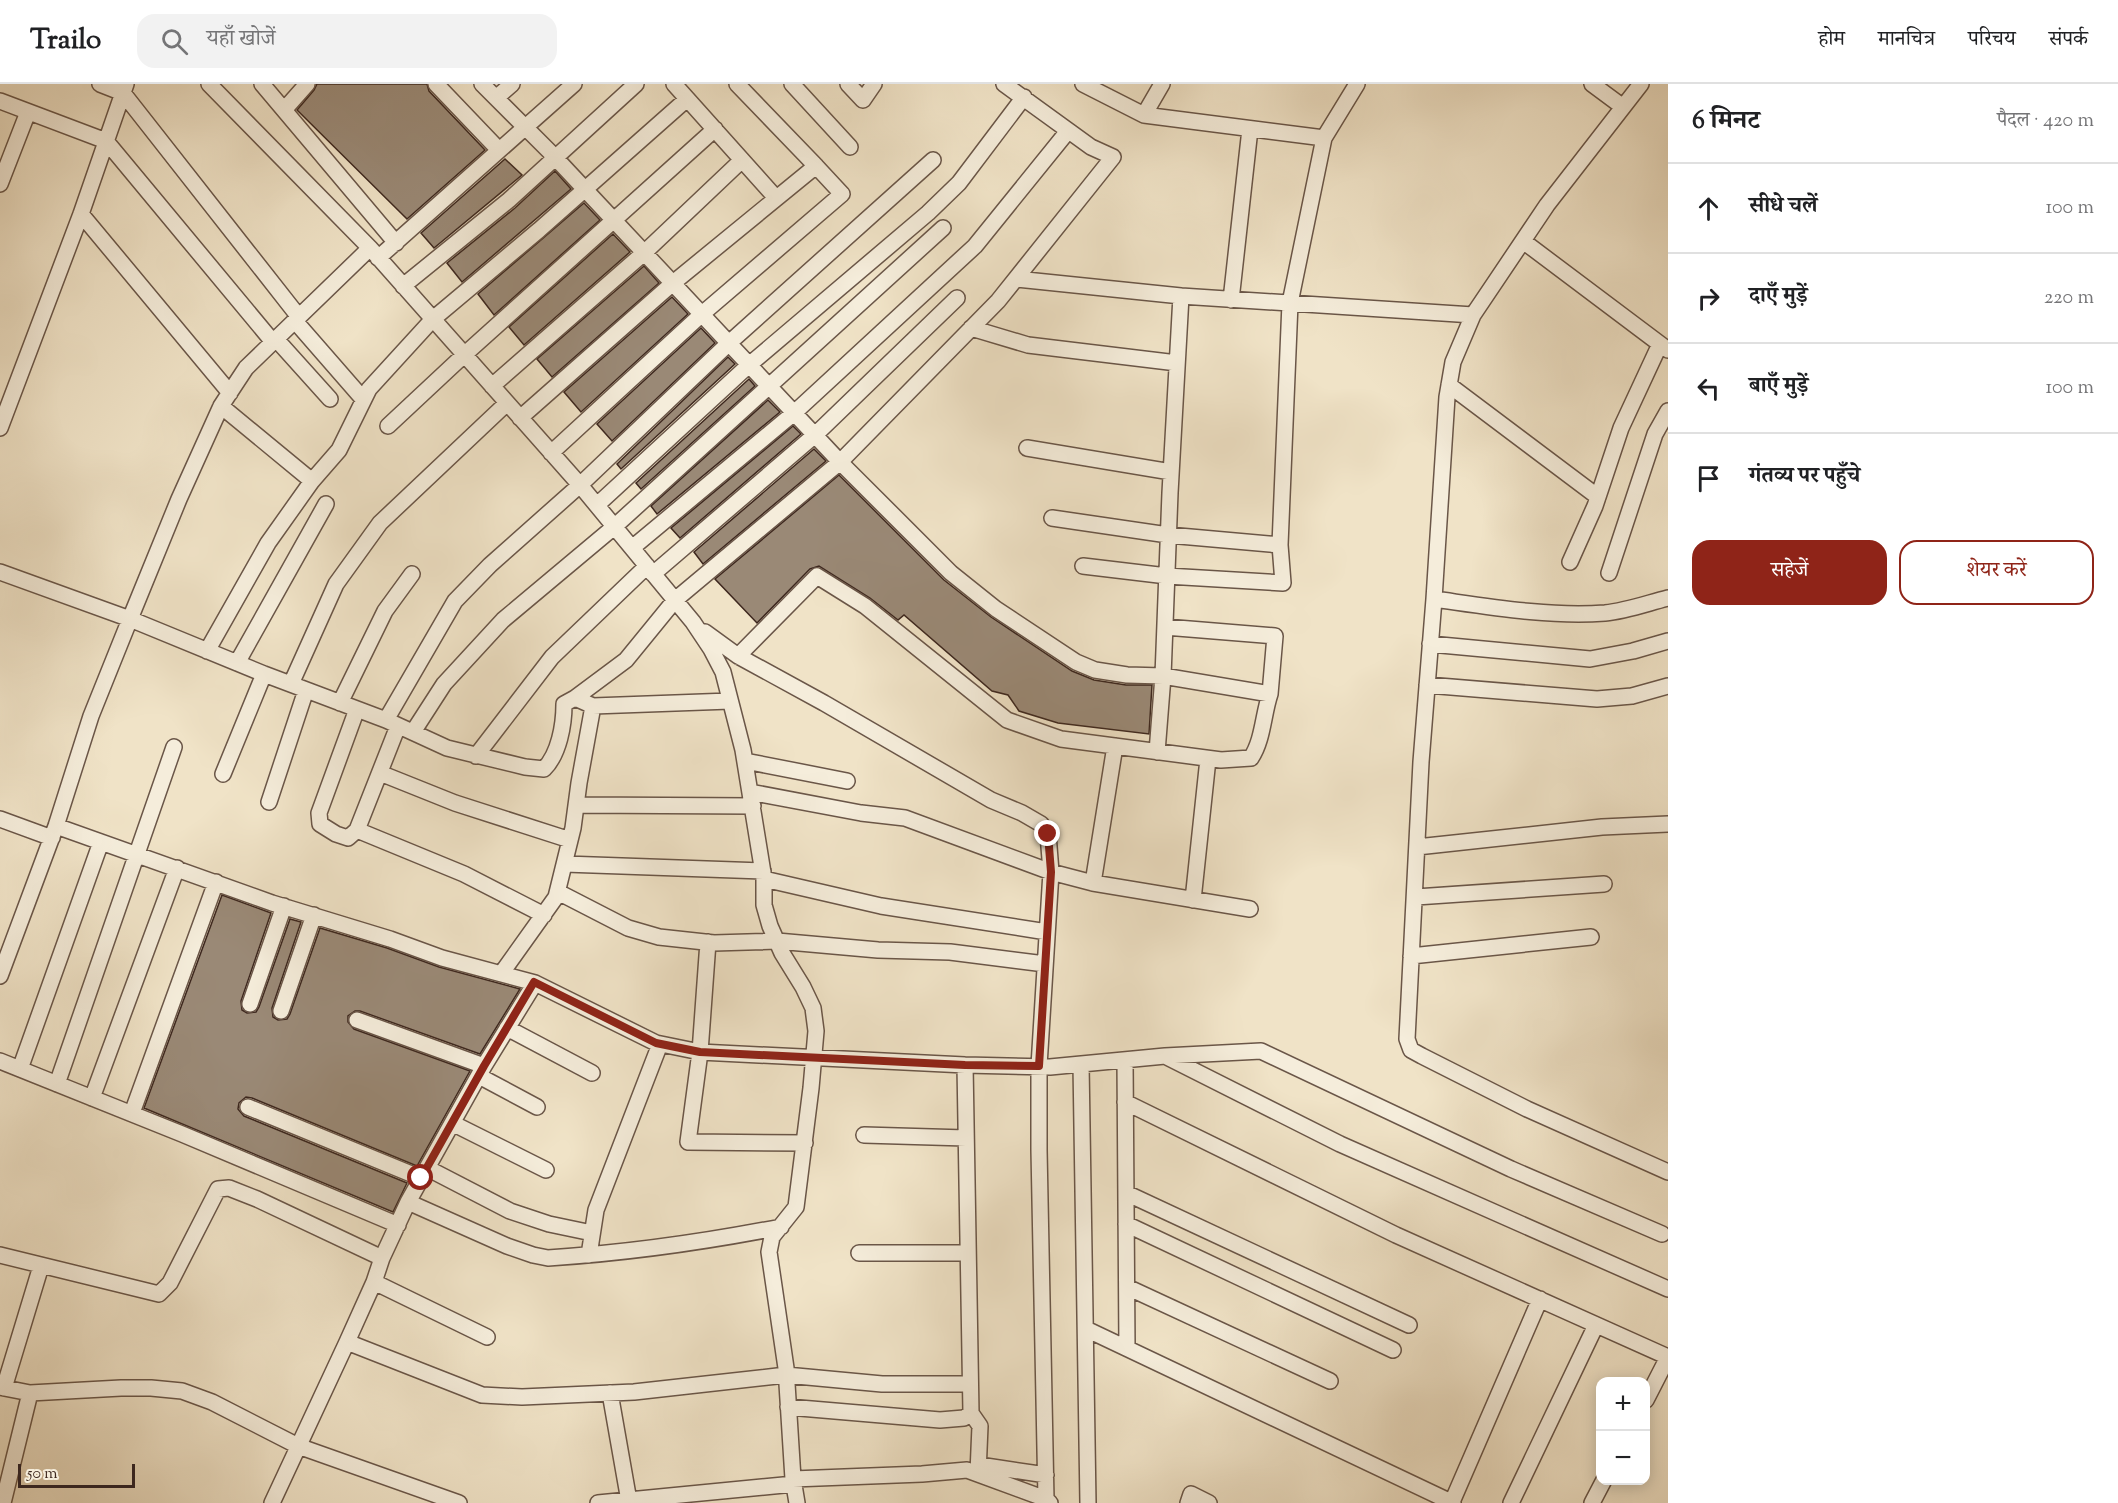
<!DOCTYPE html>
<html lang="hi">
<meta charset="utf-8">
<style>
:root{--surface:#fff;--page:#f2f2f2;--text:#202124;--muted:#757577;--line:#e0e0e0;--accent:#8f2418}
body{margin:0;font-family:"Sorts Mill Goudy","Noto Serif Devanagari",serif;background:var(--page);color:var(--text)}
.controls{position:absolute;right:18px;bottom:18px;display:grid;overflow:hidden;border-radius:12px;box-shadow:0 3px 15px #0003}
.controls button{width:54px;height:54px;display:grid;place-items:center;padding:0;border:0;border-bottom:2px solid var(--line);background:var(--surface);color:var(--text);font:30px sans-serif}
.scale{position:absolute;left:18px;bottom:15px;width:117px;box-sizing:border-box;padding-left:6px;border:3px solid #3d271e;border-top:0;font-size:16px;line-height:21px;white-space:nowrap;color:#3d271e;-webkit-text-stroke:4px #f5eddb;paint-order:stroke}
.stop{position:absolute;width:18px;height:18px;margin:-14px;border:4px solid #8f2418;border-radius:50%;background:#fff}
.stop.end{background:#8f2418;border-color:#fff;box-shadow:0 2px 6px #0008}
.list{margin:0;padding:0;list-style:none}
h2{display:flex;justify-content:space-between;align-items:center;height:78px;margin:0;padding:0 24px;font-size:26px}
h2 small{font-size:20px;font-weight:400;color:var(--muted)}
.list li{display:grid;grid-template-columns:39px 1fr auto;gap:18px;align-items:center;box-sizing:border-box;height:90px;padding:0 24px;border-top:2px solid var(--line)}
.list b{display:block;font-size:22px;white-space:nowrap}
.list em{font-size:20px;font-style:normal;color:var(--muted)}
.actions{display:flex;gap:12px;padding:18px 24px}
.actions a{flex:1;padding:14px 0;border:2px solid var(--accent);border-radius:18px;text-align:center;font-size:21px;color:var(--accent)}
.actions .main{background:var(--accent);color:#fff}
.icon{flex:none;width:33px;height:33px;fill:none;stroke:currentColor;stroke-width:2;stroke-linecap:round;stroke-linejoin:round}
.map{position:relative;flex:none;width:1668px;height:1419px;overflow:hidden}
header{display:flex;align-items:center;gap:36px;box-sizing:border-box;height:84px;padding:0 30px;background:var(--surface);border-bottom:2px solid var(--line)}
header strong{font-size:28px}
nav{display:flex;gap:33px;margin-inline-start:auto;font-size:21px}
.search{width:420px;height:54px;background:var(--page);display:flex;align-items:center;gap:15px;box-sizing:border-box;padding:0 21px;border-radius:18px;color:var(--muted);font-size:22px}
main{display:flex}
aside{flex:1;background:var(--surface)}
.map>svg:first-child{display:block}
</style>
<header>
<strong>Trailo</strong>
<div class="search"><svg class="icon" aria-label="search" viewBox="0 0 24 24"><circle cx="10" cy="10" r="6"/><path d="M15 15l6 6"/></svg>यहाँ खोजें</div>
<nav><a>होम</a><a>मानचित्र</a><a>परिचय</a><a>संपर्क</a></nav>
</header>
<main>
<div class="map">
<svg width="1668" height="1419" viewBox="0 0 1668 1419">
<rect width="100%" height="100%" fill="#f0e3c7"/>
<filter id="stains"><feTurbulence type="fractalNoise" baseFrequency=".00333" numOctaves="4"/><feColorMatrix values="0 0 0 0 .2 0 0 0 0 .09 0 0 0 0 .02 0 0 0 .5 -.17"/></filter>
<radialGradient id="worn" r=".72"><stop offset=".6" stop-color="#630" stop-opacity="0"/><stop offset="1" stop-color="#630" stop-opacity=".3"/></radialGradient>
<path fill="#9a8976" stroke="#3d271e" stroke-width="1.5" d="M317,0h110l2,7 56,59 -78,69 -110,-109 17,-20z
M505,75l17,16 -88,73 -13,-15z
M555,87l16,18 -109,93 -15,-19 68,-55z
M584,119l16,17 -106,95 -16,-21z
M613,150l17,18 -106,93 -15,-18z
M644,182l15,17 -107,94 -15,-18z
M672,213l16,17 -107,98 -17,-20z
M701,244l14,15 -103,98 -15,-17z
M728,273l7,7 -114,105 -4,-5z
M749,295l6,7 -114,103 -5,-6z
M768,316l12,12 -123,102 -6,-8z
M793,342l8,8 -121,104 -9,-10z
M814,365l12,12 -123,103 -9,-12z
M839,391l105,105 47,37 81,54 22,9 32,5h26l-3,49 -91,-11 -39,-12 -11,-16 -16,-4 -88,-76 -6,5 -28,-22 -51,-32 -9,3 -53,54 -42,-44z
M222,811l49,18 -30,88 1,9 5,3 9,-1 3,-5 31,-88 11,3 -29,86 1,9 5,3 9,-1 3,-5 30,-86 67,20 52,19 81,22 -40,65 -120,-43h-5l-7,5v6l6,7 116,42 -53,95 -165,-68 -6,-1 -7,6 -1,6 6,7 163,67 -14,29 -249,-104z"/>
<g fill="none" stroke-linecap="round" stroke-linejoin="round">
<g stroke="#6a5648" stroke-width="18">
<path id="street" d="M100,0l23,9 176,224
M209,0l161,164 210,237 113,137 18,27 12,23 20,78 21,129v26l6,21 12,27 21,34 10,21 3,23 -5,57 -15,119 -24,30 -3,15 17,116 7,111 4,24
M262,0l134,159
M436,0l63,66
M482,0l68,68 290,310 111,111 45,36 80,53 19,8 32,5 36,1 107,18 5,-58 -110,-9
M674,0l102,114
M792,0l58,63
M848,0l15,16 11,-16
M1592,0l31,23
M496,14l16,-14
M0,17l106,40 167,201
M284,26l23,-26
M1144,31l18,-31
M1324,54l33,-54
M0,100l28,-72
M81,130l149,179
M1523,157l145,109
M378,174l196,-174
M1016,195l165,17
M403,202l106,-86 127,-116
M1231,216l19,-171
M1473,231l-20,47 -6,35 -13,202 -13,163 -14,277 4,11 11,6 105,53 141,63
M295,237l68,78
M971,244l57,17 149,18
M276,255l54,60
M1449,301l149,112
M492,302l153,-134 97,-92
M221,322l91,75
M520,334l153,-135 143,-117 -79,-82
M388,342l76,-71 251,-226
M0,344l81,-214 45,-130
M1027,364l144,24
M551,369l151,-139 140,-120 -26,-28
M597,421l152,-140 179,-152 31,-30 65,-86
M1052,434l116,17 112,10
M632,464l162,-135 181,-167 93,-115
M1570,478l25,-56 26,-78 39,-84
M1083,482l84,10 116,7 -3,-38 10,-242 34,-165 -180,-23 -61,-31
M0,488l130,47 49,-120 42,-93 25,-38 124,-120
M1609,489l46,-139 13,-23
M653,490l162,-139 142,-137
M1434,515c57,8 114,18 171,14 21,-2 43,-10 63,-15
M705,548l33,24 86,47 167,97 31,13 19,11 7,10 3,38 -12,194v84l7,349 4,4
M1430,560l160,15 43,-8 35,-10
M207,567l61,-108 44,-62 27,-31 30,-61 64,-70 106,-89 148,-131
M738,572l79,-80 48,30 142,114 54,19 160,21 30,-2c12,-18 12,-43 19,-64
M237,579l89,-159
M291,600l45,-100 44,-61 127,-120
M1427,601l170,14 35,-3 36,-10
M575,614l51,-38 49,-60 165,-138 158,-161 115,-144 -22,-10 -87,-63
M340,619l45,-92 27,-37
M357,625l-38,104 1,11 16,10 12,4 9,-8 41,-104
M386,636l69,-119 35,-36 90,-80 149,-142 204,-183
M413,648l31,-48 59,-64 111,-93 329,-299
M1157,668l6,-76 7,-183 11,-197 292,19 74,-110 94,-121
M476,672l76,-99 95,-91
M745,677l102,20
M380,689l75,30 115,37
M223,690l41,-100
M750,708l111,21 44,5 146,54 42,11 157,26
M269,718l37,-112
M576,721l177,1
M0,735l52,19
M56,742l216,77 118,36 52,19 93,25 121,60 44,9 265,13 85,2 115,-11 96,-5 250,118 151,65
M357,746l107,44 80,41
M1417,763l185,-20 66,-3
M565,780l198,7
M764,795l117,27 166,26
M1093,799l22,-137
M558,808l70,36 31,9 55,6 63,-2 101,9 72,2 95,12
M1416,813l188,-13
M1193,816l15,-141
M708,858l-8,110 -12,90 117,1
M1411,872l180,-19
M501,890l55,-77 17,-69 6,-45 14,-77
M0,892l56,-150 35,-110 39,-97 134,55 122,46 61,28 78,19 19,2c15,-15 20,-44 20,-65l11,-6 18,8 137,-5
M250,920l34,-98
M281,927l33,-96
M357,936l127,46
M507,944l85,45
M1167,973l173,87 328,145
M1125,976l2,288
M0,977l182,73 216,91
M1081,980l7,439
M20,985l81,-227
M479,992l58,31
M57,1000l117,-337
M92,1014l85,-230
M1125,1018l271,133 272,122
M248,1023l173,71
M132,1029l84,-231
M452,1039l94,47
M864,1051l102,3
M427,1084l83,43 39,13 43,9
M1126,1109l283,132
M408,1118l99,44 26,9 15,3c78,-5 156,-16 233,-31
M1126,1140l267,126
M859,1169h109
M0,1171l159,39 11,-11 48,-94 11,-1 28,11 125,59
M589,1171l7,-45 64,-166
M374,1198l113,55
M1127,1203l203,94
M1086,1245l367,174
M347,1258l135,53 40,2 112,-5 152,-17 96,9h88
M0,1303l30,6 91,-5h30l31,3 30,11 86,44 161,57
M4,1304l37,-122
M610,1309l19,108
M1646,1316l22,-43
M788,1323l152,13 24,-2 7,-5 -6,-348
M971,1329l9,13 -2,47
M979,1381l67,10
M793,1395l129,-5 45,-4 79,29
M1452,1418l88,-203
M3,1419l27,-110
M272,1419l75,-161 27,-60 8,-24 26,-56 76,-136 51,-83
M598,1419l196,-19
M1188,1419l3,-9 18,9
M1511,1419l85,-178
M1592,1419l12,-23"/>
</g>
<use href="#street" stroke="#f5eddb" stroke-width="15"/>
</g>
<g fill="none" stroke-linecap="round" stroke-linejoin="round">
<path stroke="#8f2418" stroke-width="8" d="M421,1094l63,-112 50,-84 122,61 44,9 265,13 74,1 12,-194 -3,-38"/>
</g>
<rect width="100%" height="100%" filter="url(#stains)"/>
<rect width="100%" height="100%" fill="url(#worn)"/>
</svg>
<div class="controls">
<button>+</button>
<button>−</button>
</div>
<div class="scale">50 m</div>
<div class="stop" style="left:421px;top:1094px"></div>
<div class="stop end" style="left:1048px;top:750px"></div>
</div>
<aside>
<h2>6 मिनट<small>पैदल · 420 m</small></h2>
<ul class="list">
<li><svg class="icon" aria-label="ahead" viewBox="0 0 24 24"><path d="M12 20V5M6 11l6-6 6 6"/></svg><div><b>सीधे चलें</b></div><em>100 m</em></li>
<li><svg class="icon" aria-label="right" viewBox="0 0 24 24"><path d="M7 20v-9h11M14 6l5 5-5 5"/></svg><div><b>दाएँ मुड़ें</b></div><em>220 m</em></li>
<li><svg class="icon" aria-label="left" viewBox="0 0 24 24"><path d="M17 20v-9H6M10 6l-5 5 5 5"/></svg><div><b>बाएँ मुड़ें</b></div><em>100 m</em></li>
<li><svg class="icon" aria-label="arrive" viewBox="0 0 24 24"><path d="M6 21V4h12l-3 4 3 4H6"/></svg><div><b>गंतव्य पर पहुँचे</b></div></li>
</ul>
<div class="actions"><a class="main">सहेजें</a><a>शेयर करें</a></div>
</aside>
</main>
